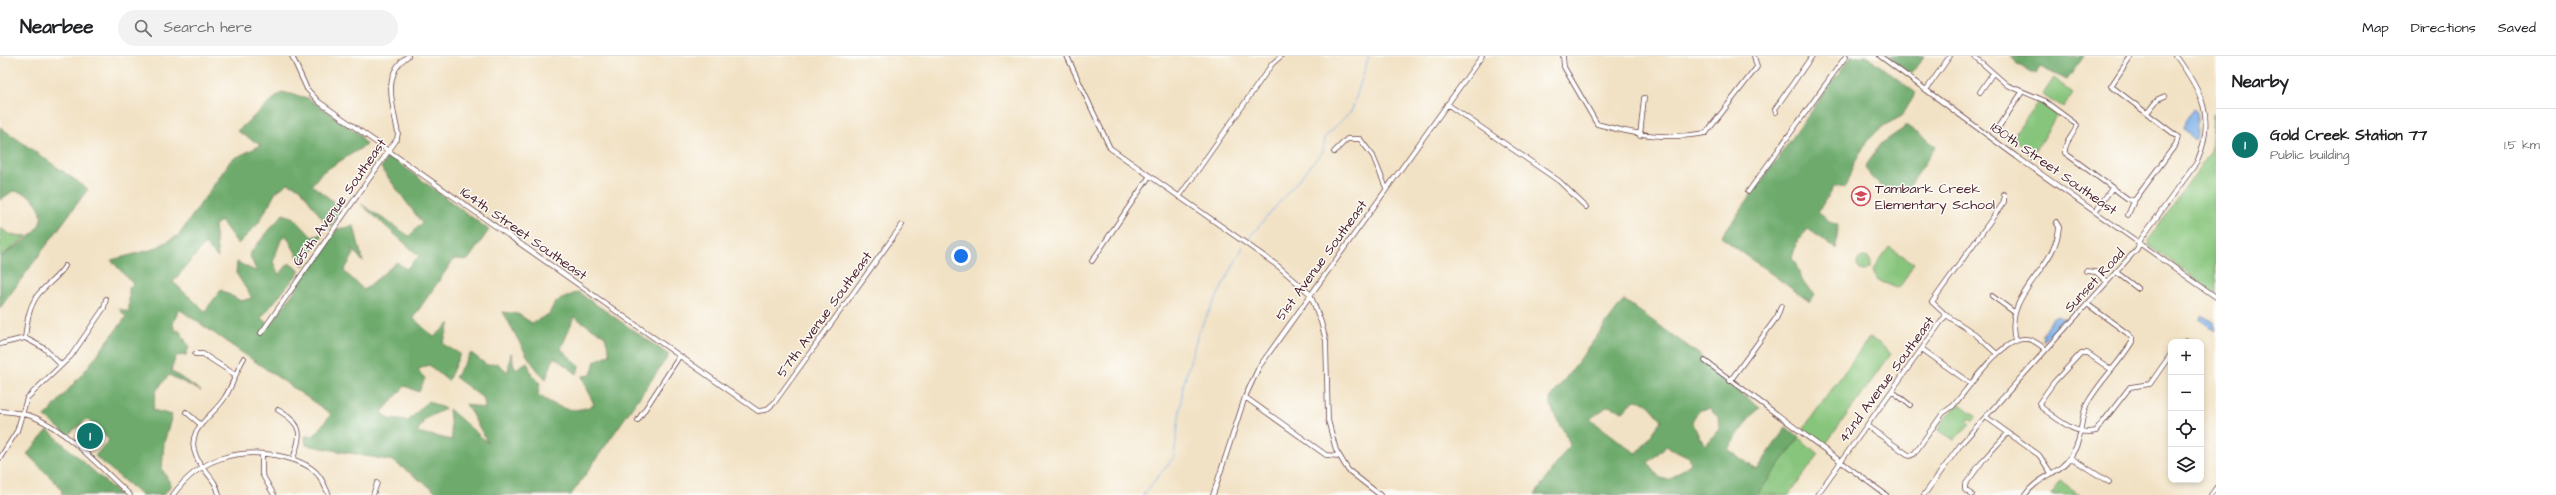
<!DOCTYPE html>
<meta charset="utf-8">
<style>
:root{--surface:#fff;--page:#f2f2f2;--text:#202124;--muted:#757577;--line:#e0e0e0;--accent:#0f766e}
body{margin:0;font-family:"Architects Daughter",sans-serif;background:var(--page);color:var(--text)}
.controls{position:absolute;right:12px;bottom:12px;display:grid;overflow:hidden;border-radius:8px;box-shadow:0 2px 6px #0003}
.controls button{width:36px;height:36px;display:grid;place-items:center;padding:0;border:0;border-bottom:1px solid var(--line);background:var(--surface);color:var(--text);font:20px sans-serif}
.you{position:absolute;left:961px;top:200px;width:14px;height:14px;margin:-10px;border:3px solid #fff;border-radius:50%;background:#1a73e8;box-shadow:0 0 0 6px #1a73e833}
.badge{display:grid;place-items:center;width:26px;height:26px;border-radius:50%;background:var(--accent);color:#fff;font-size:13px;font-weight:700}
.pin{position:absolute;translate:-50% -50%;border:2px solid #fff;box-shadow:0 1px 4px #0006}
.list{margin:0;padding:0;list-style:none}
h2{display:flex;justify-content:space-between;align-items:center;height:52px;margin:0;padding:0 16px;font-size:17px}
h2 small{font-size:13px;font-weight:400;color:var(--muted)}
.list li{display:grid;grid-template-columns:26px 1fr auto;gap:12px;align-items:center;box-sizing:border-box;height:72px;padding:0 16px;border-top:1px solid var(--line)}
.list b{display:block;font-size:15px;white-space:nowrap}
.list p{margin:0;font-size:13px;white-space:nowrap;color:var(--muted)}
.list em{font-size:13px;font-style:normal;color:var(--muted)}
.icon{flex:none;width:22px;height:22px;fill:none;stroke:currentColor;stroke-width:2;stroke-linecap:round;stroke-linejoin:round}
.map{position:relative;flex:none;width:2216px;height:439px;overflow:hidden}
header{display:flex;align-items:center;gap:24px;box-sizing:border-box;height:56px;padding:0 20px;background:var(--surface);border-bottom:1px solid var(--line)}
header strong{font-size:19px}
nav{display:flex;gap:22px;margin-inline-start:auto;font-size:14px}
.search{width:280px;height:36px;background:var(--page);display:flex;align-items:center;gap:10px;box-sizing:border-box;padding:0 14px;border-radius:22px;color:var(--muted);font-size:15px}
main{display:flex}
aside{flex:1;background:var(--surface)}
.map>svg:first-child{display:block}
</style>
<header>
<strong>Nearbee</strong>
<div class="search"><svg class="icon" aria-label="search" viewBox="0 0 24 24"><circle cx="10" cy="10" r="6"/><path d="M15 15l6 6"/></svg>Search here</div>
<nav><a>Map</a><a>Directions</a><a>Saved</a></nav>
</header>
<main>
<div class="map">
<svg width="2216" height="439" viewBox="0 0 2216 439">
<rect width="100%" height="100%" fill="#fdfcf7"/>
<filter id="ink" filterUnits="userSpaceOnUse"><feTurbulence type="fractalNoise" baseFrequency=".025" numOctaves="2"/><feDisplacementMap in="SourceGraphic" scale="8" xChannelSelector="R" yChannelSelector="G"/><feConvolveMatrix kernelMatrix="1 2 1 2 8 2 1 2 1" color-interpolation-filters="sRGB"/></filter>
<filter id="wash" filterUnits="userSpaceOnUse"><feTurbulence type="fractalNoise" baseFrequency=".012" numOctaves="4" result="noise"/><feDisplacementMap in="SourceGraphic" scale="16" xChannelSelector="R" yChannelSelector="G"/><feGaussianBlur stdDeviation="0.9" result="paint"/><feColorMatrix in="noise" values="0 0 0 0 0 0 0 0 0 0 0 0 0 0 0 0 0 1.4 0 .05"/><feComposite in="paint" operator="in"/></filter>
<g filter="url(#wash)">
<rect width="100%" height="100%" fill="#f2e2c5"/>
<path fill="#87c57c" stroke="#687254" d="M2054,22l19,16 -10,14 -20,-14z
M2038,46l19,13 -26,43 -8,-12 -11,-8z
M2213,58l3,2v178l-67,-48 -1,-5 62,-88z
M0,172l11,7 17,1 -28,21z
M1889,191l25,16c-4,6 -11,23 -17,25l-20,-8 -5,-9z
M1857 208a7 7 0 1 1 14 0a7 7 0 1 1-14 0Z
M1869,282l10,5 12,11 -66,91 -22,-16z
M1960,348l17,13 -4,4 -4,-3 -2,3 3,3 -16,16 -17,-11 9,-12z
M1799,382l20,16 -30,41h-32z
M2061,425l19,14h-29z"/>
<path fill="#6daa6c" stroke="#5c644c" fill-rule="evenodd" d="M1851,0h16l49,37 -14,23 -17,9 -18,16 -14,25 -8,22 -11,-2 -16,26 13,11 7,1 -2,25 -28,-20 -11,13 -5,16c11,16 5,23 23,36l-5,8 -89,-65z
M1888,0h36l-13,18z
M2011,0h73l-17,24 -27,-13 -4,7 -18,-9z
M282,36l26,6 51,36 7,11 -45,28 -9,12 30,23 -13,20 -29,-40 -12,-5 -12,9 -18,32 -20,20 -17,-23 -7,5 4,32 -13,-14 -32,38 32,29 16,-21 20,11 11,-3 -16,-25 1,-11 20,10 -8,-18 34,-40 11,4 18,19 12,-4 -21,33 -17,-31 -5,5 -8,22 6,13 10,-12 11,8 -39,47 10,7 66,-96 17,-3 9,36 -12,-15 3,7 -10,17 20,19 33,-28 9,7 13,-13 -58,-52 48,32 13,-13 -41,-55 7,-13 101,75 -21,30 -14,-1 -41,59 21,19 16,-14 -7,21 17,10 -12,27 -19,-16 -12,5 8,8 -6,14 -14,-6 -23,26 7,7 19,2 20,-20 17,8 -20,10 -8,13 35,8 -3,-31 39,34 -22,-39 19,5 -1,-10 -29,-22 16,-24 16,12 10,-2 11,9 3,-19 4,16 12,-7 5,13 8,8 -2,12c20,12 32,20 56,10l-12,-29 9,-1 4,-14 15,-7 -5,-18 -31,-19 -13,32 18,17 -2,8 -23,-17 -8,22c-19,-17 -30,-45 -43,-67l15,2 14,9 17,-9 6,-12 23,-10 91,63 -98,140h-130l-48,-34 -87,-16 -1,-9h9l17,-22 -152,-105 -6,15 2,7 4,-1 10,17 -3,8 -10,1 -5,15 30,20 -32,-16 -13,16 -3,19 19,5 -8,28 -2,26 9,16 -7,10h-23l-46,-39 14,-16 -22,-21 -19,16 -23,-18 42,-49 39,-51 -7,-8 10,3v-24l4,-4 -22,-24 43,-11 25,-14 52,-75 30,-15 -24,-14z
M1907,70l29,20 -30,46c-16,5 -33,-12 -41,-24l14,-23z
M0,71l88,62 -88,119v-51c17,-12 54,-29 37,-53 -6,-9 -14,-12 -24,-13l-13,9z
M1624,244l76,55 11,16 49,37 -9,8 -23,33 29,21 29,-43 13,11 -42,57h-222l35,-51c-7,-18 -18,-27 -20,-45zM1635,344l11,2 16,18 -25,34 -47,-35 18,-13 15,5zM1709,353l9,8 1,12 -13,16 -7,-8 -7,-16 7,-11zM1666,390l23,11 2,6 -22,17 -9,-2 -12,-15z
M48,374l72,65h-58l-1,-7 -34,-34z"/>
<path fill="#7bb0e9" stroke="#62688a" d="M2193,53l4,3v26l-3,2 -10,-12 1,-7z
M2058,259l5,2v4l-7,2 -1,6 -12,12 -1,-8 10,-15z
M2203,260l11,6 2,9 -17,-12z"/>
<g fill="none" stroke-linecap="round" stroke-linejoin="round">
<path stroke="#7bb0e9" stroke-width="1" d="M1248,183l75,-88 2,-14 27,-27 17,-54
M1143,439l31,-38 9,-71 16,-55 44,-84"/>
</g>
</g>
<g filter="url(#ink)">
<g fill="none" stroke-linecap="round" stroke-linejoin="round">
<g stroke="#633c42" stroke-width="5.5">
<path id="minor" d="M292,0l15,33 12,13 439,309 8,-1 8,-7 128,-178
M1067,0l43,92 168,118 32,28 11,28 5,19 2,79 8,30 12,20 32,25
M1563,0l1,11 33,57c40,11 68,16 109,9l51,-66 -3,-11
M1880,0l137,101 199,140
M1974,0l33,29 36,15 34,25c-2,9 -14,18 -12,28l63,46 6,2
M2131,0l-20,30 67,51 -2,7 -42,57
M1926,34l24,-34
M1980,36l13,-19
M1447,48l112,77 27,26
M1776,56l-1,-3 37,-53
M2147,57l11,-14 7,-3
M1999,71l23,-35
M1640,80l4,-38
M1334,96l13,-13h13l13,17 13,32
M1748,136l98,-136
M1179,141l93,-133 9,-8
M2096,155l16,-23
M2128,159l6,-14
M1092,205l57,-84
M2086,215l10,1 11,10
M2116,216l21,16
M1992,240l22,16
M1946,259l29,19 22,20
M261,277l136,-194 1,-6c-5,-27 -17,-59 10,-77
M25,282c2,-15 3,-29 12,-42 8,-11 21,-18 28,-30
M2015,285c-12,-49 41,-70 44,-114l-3,-5
M2184,286l2,-1
M0,288l25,-6 19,10 17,17
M1922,293l49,35
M195,298h8l31,20
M1705,305l181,134
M2112,314l-25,-17h-6l-27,29 -15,21 3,5c16,11 33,28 54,23l34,-44 20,-3 21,-30
M1730,325l47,-64 4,-11
M1892,335l18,14
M1245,341l81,58 13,1
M278,354c25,15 24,22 15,49
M0,355c12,1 25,2 36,7 34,15 67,52 94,77
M186,356l14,12
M1986,361l53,38 12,18
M638,364l41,-63
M1867,370l43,30 4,-2 29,-41 10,-7c15,-17 49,-69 73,-67 7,0 14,6 19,10
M262,398v20l12,21
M0,402l17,-27 10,-33 44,-42 33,-48 2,-9
M2071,402l38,24
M173,439c27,-38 67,-48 111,-38 12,3 28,9 35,19 4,5 7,13 10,19
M219,439c-3,-17 -17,-24 -23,-39 -12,-28 18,-39 29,-59 8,-12 11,-26 19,-39
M373,439l4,-12
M1213,439l32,-98 14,-30 223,-311
M1817,439l129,-180 -14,-13 72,-100v-8
M1924,439l37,-51 176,-195 4,-10 56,-77c19,-44 5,-70 -21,-106
M1972,439l-7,-5v-5l19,-26 24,-26
M2025,439c12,-18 35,-21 46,-39 13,-19 8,-36 16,-52 12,-22 32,-40 45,-62v-4l-5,-5 -40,-29
M2211,439l5,-7"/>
</g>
<use href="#minor" stroke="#fff" stroke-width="4"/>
</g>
</g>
<defs>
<g id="school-ring" transform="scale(1)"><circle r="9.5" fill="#fdfcf7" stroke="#d1495b" stroke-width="1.5"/><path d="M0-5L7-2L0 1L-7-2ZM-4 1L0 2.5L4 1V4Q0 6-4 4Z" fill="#d1495b"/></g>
</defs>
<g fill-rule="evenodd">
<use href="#school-ring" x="1861" y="140"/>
</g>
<g text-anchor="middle" stroke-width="3" stroke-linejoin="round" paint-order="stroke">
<g font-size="14" fill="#4a1f2b" stroke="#fdfcf7">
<text transform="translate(2054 112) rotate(35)" y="5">180th Street Southeast</text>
<text transform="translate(339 146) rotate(-55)" y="5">65th Avenue Southeast</text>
<text transform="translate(524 177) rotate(35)" y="5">164th Street Southeast</text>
<text transform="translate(1321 204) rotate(-54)" y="5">51st Avenue Southeast</text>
<text transform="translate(2094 224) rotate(-47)" y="5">Sunset Road</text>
<text transform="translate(824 258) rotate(-54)" y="5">57th Avenue Southeast</text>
<text transform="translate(1886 323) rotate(-54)" y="5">42nd Avenue Southeast</text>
</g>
<g font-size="14" fill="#4a1f2b" stroke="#fdfcf7" text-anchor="start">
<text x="1875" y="137">Tambark Creek<tspan x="1875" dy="16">Elementary School</tspan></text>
</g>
</g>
</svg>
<div class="controls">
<button>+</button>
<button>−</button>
<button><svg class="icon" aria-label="locate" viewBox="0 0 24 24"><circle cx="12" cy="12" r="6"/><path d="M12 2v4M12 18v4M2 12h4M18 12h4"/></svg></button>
<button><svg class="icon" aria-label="layers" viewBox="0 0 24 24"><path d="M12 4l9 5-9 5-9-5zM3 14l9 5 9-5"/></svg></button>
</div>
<div class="you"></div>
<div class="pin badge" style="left:90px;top:380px">1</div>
</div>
<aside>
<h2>Nearby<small></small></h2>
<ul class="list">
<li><span class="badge">1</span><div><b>Gold Creek Station 77</b><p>Public building</p></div><em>1.5 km</em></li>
</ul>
</aside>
</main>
